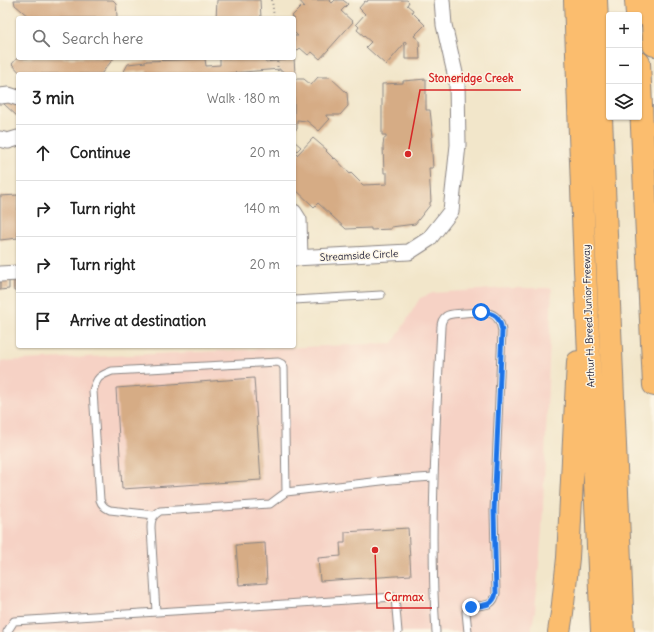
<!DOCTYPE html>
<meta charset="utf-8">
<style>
:root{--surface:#fff;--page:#f6f6f6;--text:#222;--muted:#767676;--line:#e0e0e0}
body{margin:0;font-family:Delius,sans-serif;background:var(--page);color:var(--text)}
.controls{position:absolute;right:12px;top:12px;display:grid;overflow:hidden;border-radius:4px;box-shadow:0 1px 3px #0004}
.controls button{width:36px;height:36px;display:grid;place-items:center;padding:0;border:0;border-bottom:1px solid var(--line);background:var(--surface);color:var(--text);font:20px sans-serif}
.stop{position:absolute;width:12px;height:12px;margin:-9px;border:3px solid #1a73e8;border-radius:50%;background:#fff}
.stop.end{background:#1a73e8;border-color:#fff;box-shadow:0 1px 4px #0008}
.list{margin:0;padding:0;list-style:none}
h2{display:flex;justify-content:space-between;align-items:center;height:52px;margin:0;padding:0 16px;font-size:17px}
h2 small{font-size:13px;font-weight:400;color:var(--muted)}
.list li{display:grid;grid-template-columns:26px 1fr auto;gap:12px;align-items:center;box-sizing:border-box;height:56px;padding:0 16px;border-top:1px solid var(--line)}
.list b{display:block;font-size:15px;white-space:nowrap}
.list em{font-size:13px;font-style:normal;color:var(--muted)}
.icon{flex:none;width:22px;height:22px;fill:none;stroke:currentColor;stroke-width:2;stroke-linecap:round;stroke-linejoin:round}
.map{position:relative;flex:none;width:654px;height:632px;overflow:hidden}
.search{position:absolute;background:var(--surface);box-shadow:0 1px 3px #0004;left:16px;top:16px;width:280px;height:44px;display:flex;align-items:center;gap:10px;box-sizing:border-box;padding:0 14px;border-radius:4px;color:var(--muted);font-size:15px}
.panel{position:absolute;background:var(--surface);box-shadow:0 1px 3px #0004;left:16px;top:72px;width:280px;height:276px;border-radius:4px}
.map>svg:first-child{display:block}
</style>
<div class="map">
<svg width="654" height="632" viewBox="0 0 654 632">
<rect width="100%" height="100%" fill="#fcf5e5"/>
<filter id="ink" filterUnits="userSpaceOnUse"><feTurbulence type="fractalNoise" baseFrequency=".025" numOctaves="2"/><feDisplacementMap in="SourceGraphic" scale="8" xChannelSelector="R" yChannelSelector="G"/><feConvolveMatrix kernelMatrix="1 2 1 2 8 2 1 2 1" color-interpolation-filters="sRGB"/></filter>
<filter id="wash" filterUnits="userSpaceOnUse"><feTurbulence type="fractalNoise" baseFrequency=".012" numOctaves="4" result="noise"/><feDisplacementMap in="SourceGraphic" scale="16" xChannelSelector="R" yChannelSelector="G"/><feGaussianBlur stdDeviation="0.9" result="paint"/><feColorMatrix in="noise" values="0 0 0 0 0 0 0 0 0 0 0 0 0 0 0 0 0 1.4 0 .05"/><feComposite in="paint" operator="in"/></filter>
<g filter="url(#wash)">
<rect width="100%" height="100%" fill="#f2e6ca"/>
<path fill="#f6d2c5" d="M507,288h45l-10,243 -7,80 -4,21h-531v-271l393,-18 27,-45 13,-5z"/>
<g id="blocks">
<path fill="#d6ac85" d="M14,0h99l3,3 1,13 -2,2h-87l1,-1 -14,-12z
M217,0h43l1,18h-45z
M299,0h32l-1,1 2,2 3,-3h8l5,4 -7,7 12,11 -33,37 -8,-7 -4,3 -8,-7 -6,6v-18h4l-4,-4v-14l-3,-1 11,-11 2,2 1,-1z
M368,0h39l2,2 -2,3 6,5 -1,2 13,13 -11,11 5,4 1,19h-15v-14l2,-1 -2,-3 -2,3h1l-18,21 -20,-18 5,-5 -14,-12 2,-3 -3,-3 9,-10 -6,-6 6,-7 2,1z
M18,57v1h96l-13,16h-80l-9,-10z
M220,58h44l1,4 21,-2v-2h8l1,16h-12v-3h-3v-2l-61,5h-72v-3l-24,2 5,-9 18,-2v-1l59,-2 1,7 14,-1z
M318,77h12l17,16 1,13 -8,9h-14v1l4,3 -11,12 -12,-10 -10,-1v9h-3v-50h10l7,6z
M426,79v31h4l3,27h-2l2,31h-4l2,34h-1v3l-15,19 -24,3v2l-20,1v-2l-25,1 -28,-26 -4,4 -20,-19v-47l7,6 -6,6 2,2 16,-17 14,12 -1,1 8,8 1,-1 15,16 1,-1 12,12 24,-1v-11h-3l-1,-27 1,-8h2v-3h-4v-51l21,-1v-2z
M18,88v29l-14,-13z
M18,195v43l-18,2v-44z
M0,278h9v11l-9,1z
M14,278h4v13h-4z
M254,378l7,102 -139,9 -6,-101z
M408,528l3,47 -91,6 -2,-23 23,-2 -1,-13h5v-11z
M265,543l2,40 -28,2 -3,-40z"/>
</g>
</g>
<g filter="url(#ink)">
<use href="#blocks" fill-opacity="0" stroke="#8a8482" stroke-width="1"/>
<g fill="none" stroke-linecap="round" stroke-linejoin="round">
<g stroke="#8a8482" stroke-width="9">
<path id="service" d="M294,300l87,-5
M154,515l-44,-5c-5,-2 -8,-4 -10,-10l-7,-109c4,-14 6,-15 19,-20l166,-9 4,2 2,4 2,124
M156,612l-5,-84c0,-8 1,-12 9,-17l110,-7 16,-12 104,-12 43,-3
M7,632l7,-11 381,-24 3,35
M436,632c-7,-102 0,-204 5,-305 0,-4 1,-8 5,-11 5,-3 12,-2 18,-3 18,-1 35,-5 38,18l-8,180 2,82c-3,17 -16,10 -29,15l-1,4 2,20"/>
</g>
<g stroke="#8a8482" stroke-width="17">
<path id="minor" d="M0,96l9,-1 9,3
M0,139l8,2 10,-3
M294,212l5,8 1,38
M294,258l115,-6 20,-13 22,-28 7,-66 -1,-63 -13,-57 -2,-25
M0,274l18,-1"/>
</g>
<g stroke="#8a8482" stroke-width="24">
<path id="motorway" d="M575,0l10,269 17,363
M596,0l27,632
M636,0l1,15
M652,0l2,45
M639,63l15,322
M559,632l3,-19 6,-55 10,-196"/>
</g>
<path stroke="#8a8482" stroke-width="2" stroke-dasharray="1 3" stroke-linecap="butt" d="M272,0l2,18
M277,58l1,16"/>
<use href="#service" stroke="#fff" stroke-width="7"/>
<use href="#minor" stroke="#fff" stroke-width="15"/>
<use href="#motorway" stroke="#fbbd6e" stroke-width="22"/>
</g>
</g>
<g fill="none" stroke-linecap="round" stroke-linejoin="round" filter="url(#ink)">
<path stroke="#1a73e8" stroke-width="5" d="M471,607c12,-2 22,0 25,-14l-2,-82 8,-180c-2,-14 -7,-18 -21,-19"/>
</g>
<g text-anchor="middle" stroke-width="3" stroke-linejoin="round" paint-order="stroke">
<g font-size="10" fill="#22223b" stroke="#fcf5e5">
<text transform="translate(359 255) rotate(-3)" y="4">Streamside Circle</text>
<text transform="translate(588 316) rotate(-92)" y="4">Arthur H. Breed Junior Freeway</text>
</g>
</g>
<path fill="none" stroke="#d62828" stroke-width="1.5" d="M408 154L420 90H521M375 550L377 608H432"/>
<g fill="#d62828" stroke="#fcf5e5" stroke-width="1.5">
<circle cx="408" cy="154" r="4"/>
<circle cx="375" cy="550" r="4"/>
</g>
<g font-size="11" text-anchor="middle" font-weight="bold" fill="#d62828" stroke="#fcf5e5" stroke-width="3" stroke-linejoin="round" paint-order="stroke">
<text x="471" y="82">Stoneridge Creek</text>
<text x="404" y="601">Carmax</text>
</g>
</svg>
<div class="controls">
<button>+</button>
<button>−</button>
<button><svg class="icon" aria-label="layers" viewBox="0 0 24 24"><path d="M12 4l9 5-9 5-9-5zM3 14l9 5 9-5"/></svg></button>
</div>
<div class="stop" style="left:481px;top:312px"></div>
<div class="stop end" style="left:471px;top:607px"></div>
<div class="search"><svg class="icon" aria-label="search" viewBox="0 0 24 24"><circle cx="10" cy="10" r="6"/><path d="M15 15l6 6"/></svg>Search here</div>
<section class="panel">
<h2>3 min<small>Walk · 180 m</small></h2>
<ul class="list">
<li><svg class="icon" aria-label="ahead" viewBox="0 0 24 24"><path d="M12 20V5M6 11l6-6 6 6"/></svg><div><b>Continue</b></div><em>20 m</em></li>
<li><svg class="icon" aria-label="right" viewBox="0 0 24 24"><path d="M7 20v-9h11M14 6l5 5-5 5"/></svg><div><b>Turn right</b></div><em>140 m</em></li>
<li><svg class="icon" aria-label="right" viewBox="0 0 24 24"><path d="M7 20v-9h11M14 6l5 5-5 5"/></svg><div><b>Turn right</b></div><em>20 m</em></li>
<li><svg class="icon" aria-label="arrive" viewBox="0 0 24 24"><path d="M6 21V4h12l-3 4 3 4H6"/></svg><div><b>Arrive at destination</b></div></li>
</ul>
</section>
</div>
